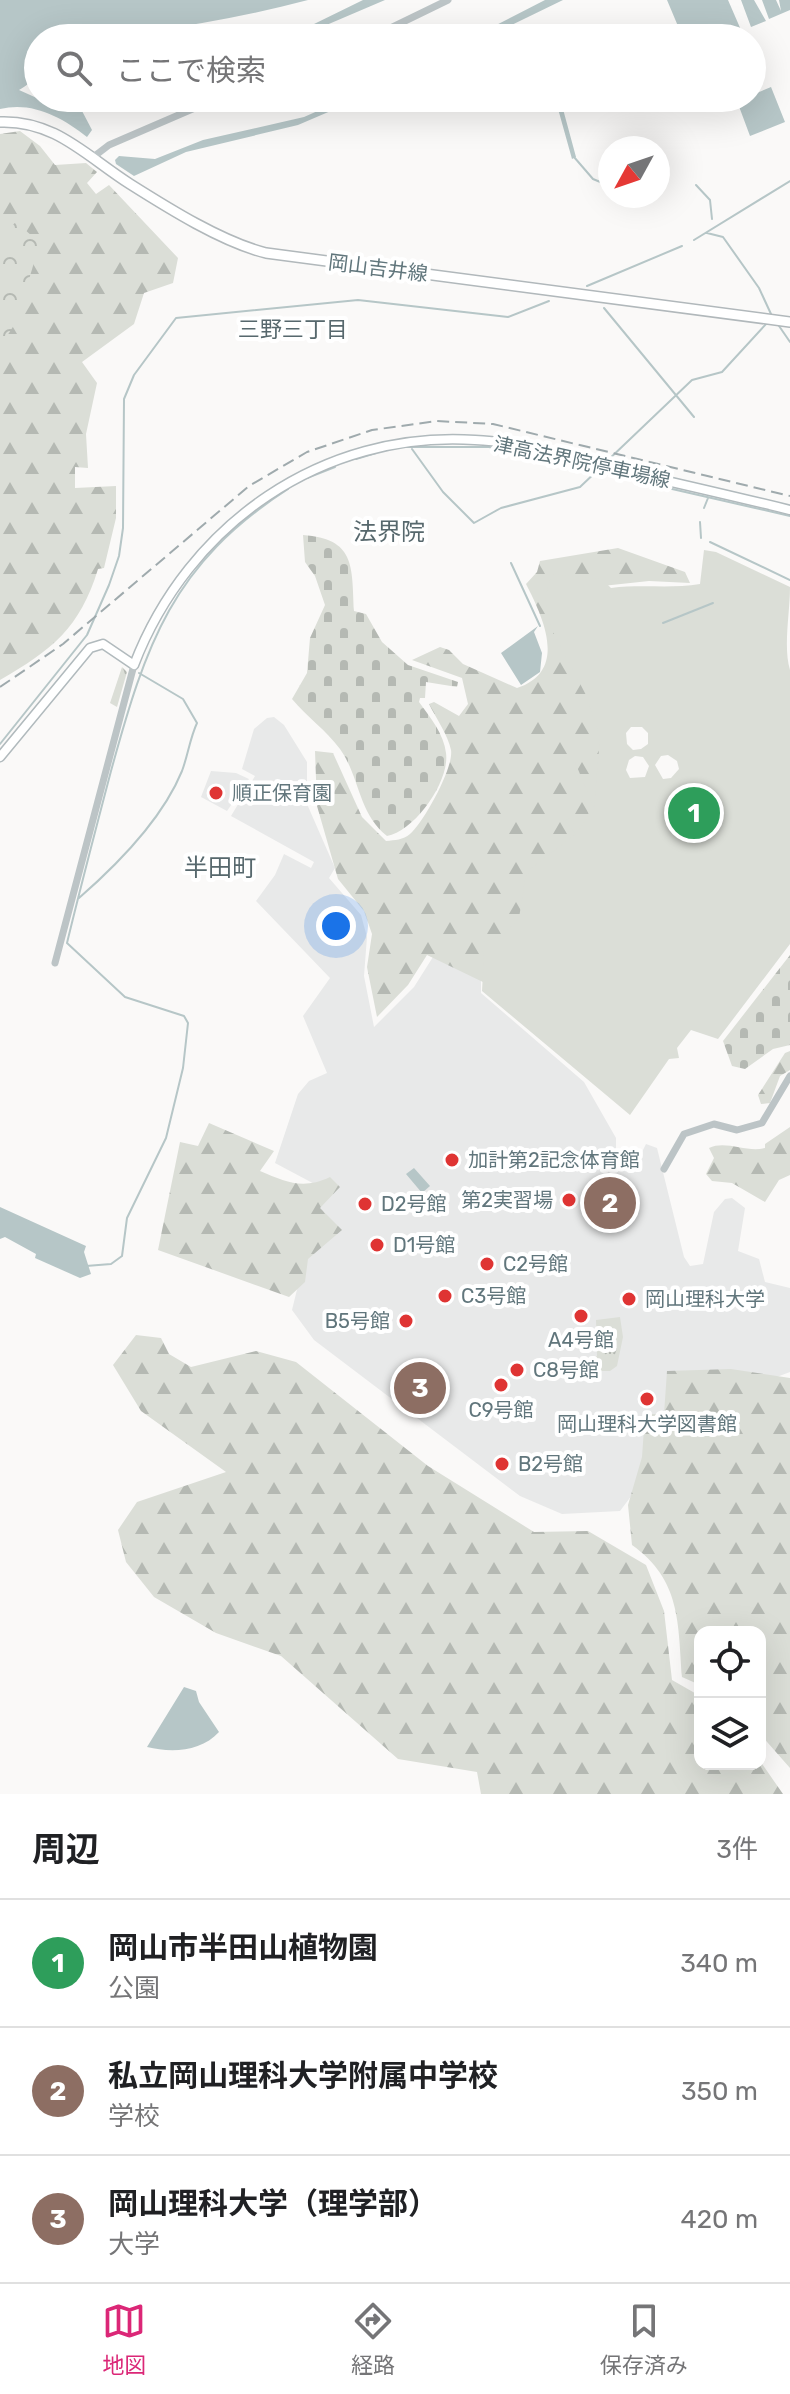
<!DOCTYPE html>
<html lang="ja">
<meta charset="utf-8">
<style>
:root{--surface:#fff;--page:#f6f6f6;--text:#202124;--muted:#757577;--line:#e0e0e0;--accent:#db2777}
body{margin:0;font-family:Rubik,"Noto Sans JP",sans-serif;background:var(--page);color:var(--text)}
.controls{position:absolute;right:24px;bottom:24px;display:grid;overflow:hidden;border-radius:16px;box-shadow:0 8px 32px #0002}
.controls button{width:72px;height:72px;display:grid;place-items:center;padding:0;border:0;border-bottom:2px solid var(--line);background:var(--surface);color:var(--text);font:40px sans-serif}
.compass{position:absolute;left:598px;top:136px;width:72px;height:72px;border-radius:50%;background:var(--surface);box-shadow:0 8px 32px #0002;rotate:230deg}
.you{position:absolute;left:336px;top:926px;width:28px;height:28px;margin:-20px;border:6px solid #fff;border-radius:50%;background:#1a73e8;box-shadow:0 0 0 12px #1a73e833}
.badge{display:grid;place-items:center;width:52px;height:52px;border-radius:50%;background:var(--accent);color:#fff;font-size:26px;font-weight:700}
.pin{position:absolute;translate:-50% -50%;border:4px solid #fff;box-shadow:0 2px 8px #0006}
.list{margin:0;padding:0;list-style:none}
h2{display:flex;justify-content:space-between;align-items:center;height:104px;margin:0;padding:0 32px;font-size:34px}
h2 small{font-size:26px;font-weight:400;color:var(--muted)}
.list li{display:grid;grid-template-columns:52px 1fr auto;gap:24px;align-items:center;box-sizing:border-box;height:128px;padding:0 32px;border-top:2px solid var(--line)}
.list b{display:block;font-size:30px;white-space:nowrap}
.list p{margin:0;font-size:26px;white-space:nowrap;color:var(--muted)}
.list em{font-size:26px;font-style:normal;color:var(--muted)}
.icon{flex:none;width:44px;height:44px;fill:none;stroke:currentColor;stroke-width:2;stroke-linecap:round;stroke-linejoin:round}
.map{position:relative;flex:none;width:790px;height:1794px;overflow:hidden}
.search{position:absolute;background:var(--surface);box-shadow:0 8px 32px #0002;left:24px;right:24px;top:24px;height:88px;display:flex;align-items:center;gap:20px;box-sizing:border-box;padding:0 28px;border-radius:44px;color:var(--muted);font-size:30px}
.sheet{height:488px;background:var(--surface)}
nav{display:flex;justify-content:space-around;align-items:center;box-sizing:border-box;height:112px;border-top:2px solid var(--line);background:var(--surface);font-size:22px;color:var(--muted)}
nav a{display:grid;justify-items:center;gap:4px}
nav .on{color:var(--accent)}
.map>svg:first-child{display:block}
</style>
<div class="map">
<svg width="790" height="1794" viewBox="0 0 790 1794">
<defs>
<pattern id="grass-tufts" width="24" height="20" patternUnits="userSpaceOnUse" patternTransform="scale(2)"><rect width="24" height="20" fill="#dbded7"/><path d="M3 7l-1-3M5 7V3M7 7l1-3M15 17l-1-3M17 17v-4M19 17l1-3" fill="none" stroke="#b5b9b3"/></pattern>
<pattern id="forest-firs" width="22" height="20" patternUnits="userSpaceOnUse" patternTransform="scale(2)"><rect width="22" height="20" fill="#dbded7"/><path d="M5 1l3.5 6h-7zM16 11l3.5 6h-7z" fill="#b5b9b3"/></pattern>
<pattern id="cemetery-stones" width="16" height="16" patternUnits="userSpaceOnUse" patternTransform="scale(2)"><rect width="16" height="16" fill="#dbded7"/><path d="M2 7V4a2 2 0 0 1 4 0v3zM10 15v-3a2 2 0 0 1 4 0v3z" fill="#b5b9b3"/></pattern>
<pattern id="park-crowns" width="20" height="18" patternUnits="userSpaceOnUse" patternTransform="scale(2)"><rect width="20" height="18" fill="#dbded7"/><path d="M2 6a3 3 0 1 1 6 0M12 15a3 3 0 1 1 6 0" fill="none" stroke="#b5b9b3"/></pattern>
</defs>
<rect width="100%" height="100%" fill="#faf9f8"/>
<path fill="#e8e9e9" d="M274,717l10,8 23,37v42l28,64 -6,10 32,37 6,22 -3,39 10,51 40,-40 24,-38 43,27v17l103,89 32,56v26l22,-4 8,-16 11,4 27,109 6,9 13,-2 11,-52 11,-13 7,-1 13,10 -7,43 21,8 6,23 25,6v84l-122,46 -24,61 -24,32 -58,3 -42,-18 -206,-156 -22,-30 30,-122 -47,-25 23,-69 11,-13 18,-8 -24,-57 27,-38 -74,-77 19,-26 9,-21 27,14 3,-6 -83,-46 24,-40 -13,-7 12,-40 13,-11z
M211,771l25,2 13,6 -22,32 -26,-14z"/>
<path fill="url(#grass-tufts)" d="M122,667l5,5 -10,35 -7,-4z
M620,1317l3,20 -6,29 -7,5h-18v-13l5,-2 -1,-36z"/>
<path fill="url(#forest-firs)" d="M20,131l20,15 15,19 31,-2 11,9 -10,11 9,11 13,-9 69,73 -5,25 -29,10 -10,31 -52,38 15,21 -11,51 2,34 -13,-1v21l41,-2v32l-12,50 -6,1c-18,59 -46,81 -98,111v-546z
M618,548l67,24 5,11 -41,-2 -56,6 19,200 -125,197 -60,-29 -19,30 -31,32 -10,-50 5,-33 -8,-23 -26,-32 -21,-73 -2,-55 18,2 29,64 24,24c9,-1 17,-1 24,-7 13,-11 44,-66 41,-84 -3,-15 -15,-32 -22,-46l5,-2 25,14 9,-12 -6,-26 -50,-18 28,-13 9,3 14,14 54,24c51,-17 27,-69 9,-104l11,-12 3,-11z
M790,1051v19l-10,6 -10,27 -9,1 -3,-9 27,-42z
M209,1123l65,28 -14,20c26,11 43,19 70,6l10,10 -20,21 22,22 -34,29 -3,23 -16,15 -131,-47 22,-108 18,4z
M790,1127v48l-11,5 -14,22 -33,-19 -20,-2 -6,-7 8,-16 -5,-10c17,-8 38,5 56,0v-4z
M136,1335l25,3 8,16 22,13 65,-16 40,11 132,104 106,66 54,-1 58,34 18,46 8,69 28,16v68l60,-3 23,33h-302l-4,-22 -79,-13 -117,-103 -65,-23 -62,-36 -28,-35 -8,-32 19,-28 89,-30 -85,-61 -28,-46z
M731,1369l59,9v390l-30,-34v-102h-60v53l-18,-8c-4,-54 -1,-97 -50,-132l-4,-40 14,-48 3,-43h19l3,-43z"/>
<path fill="url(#cemetery-stones)" d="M303,535c52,4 49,30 51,76l12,3 16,28 26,23 50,17 -1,5 -31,-5 -1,16h-5l-1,4c11,15 25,32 27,51 4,28 -31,78 -59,83 -29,-23 -27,-59 -47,-87 -14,-19 -33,-32 -48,-50l15,-26 3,-35 15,-33 -10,-29 -10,-14z
M790,955v90l-17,4 -28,20 -13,-3 -9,-25z"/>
<path fill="url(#park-crowns)" d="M16,222l24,21 -24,79 -16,25v-111z"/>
<path fill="#dbded7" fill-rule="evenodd" d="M704,550l12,2 74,35c0,26 -7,60 0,83v274l-72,95 -27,-9 -14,18 2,10 -10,1 -39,56 -148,-124 2,-36 -3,-6 3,-7 19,-7 16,-17 6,-38 5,-11 46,-35 -11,-13 4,-3 10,12 10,-15 -18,-52 4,-1 19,46 6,-70 -13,-41 -36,-69 -6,-31 7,-23 50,5 9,9c30,-4 60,1 89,-4zM631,727h11l6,6v11l-7,5 -8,1 -6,-6 -1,-11zM668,755l9,6 2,8 -8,9 -8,1 -8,-14 6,-9zM635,756l8,1 6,9 -4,11 -15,1 -4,-8 3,-10z"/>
<path fill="#b6c6c7" d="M0,0h308c-87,23 -179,38 -270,38 0,24 4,40 -19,52l49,22 6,-14h13l-6,11 11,21 -5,7c-25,-20 -55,-36 -87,-28z
M363,0h22l-89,38h-23l39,-13z
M545,0h18l-78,38h-14z
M667,0h61l13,30 -19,8h-39z
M741,0h13l12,21 -15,6z
M762,0h14l5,11 -2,-11h11v10l-21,9z
M771,87l14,35 -35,14 -13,-35 15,-3v-3z
M347,98h14l-63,27 -112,27 -52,24 -18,-12 -1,-4 4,-4 36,3 48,-19 101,-23z
M555,98h5l16,59 -4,2z
M538,626l-4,6 8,21 -2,19 -19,13 -20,-32z
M414,1168l16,18 -8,7 -16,-19z
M0,1207l86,39 -2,6 7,22 -11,4 -45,-20 1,-4 -31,-17 -5,2z
M184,1687l12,4 3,11 20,30c-18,20 -48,21 -72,15z"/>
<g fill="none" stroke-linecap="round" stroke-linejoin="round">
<path stroke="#b6c6c7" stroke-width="2" d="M574,157l19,22 17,7
M696,185l14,15 2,19
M707,233l16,4 36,51 12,26
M694,240l96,-59
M587,286l95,-40
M604,308l90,109
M777,323l13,19
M406,447h83l301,69
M412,449l31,43 31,31 27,-15 79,-21 20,-19
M356,459l20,-6
M605,463l87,-83 30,-8 44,-48
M307,478l28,-11
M704,508l4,-10
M700,522l1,16
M710,542l80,38
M511,563l29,63
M663,623l50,-20
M0,744l87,-109 22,-50 10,-29 4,-28 1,-129 10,-24 42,-57 182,-18 150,17 41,-16
M79,898c39,-34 83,-78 103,-127 6,-16 8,-33 15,-48l-14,-24 -44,-26
M86,1266l25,-2 11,-8 5,-38 39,-80 17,-70 5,-45 -4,-7 -59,-19 -58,-54c14,-58 29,-115 44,-172 35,-127 61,-207 177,-282"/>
<g stroke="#b1babd" stroke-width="11">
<path id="secondary" d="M0,757l90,-109 13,-4 31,21c54,-141 189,-235 341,-225 45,2 88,17 131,27 61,14 123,28 184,43"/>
</g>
<g stroke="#b1b8bb" stroke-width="12">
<path id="primary" d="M0,122c55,-2 86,34 130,62 38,24 92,58 136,69l524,69"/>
</g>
<path stroke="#bcc4c6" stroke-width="7" d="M370,38l78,-38
M92,158l17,-13 109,-47
M55,963l79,-298
M664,1169l20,-35 30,-10 23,6 25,-7 28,-47"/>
<use href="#secondary" stroke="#fff" stroke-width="8"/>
<use href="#primary" stroke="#fff" stroke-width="9"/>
<path stroke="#9faaad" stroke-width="2" stroke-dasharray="12 6" stroke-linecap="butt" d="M0,687l63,-43 186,-158 58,-34 65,-22 65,-9 56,3 297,72"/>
</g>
<g fill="#df3433" stroke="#fff" stroke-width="3">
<circle cx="216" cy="793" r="8"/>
<circle cx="452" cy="1160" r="8"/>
<circle cx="569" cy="1200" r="8"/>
<circle cx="365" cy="1204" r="8"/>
<circle cx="377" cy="1245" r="8"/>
<circle cx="487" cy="1264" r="8"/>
<circle cx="445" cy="1296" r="8"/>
<circle cx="629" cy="1299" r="8"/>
<circle cx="581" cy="1316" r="8"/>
<circle cx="406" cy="1321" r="8"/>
<circle cx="517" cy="1370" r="8"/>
<circle cx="501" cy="1385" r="8"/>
<circle cx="647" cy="1399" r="8"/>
<circle cx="502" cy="1464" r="8"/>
</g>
<g text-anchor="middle" stroke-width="8" stroke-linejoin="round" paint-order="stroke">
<g font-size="20" fill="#61767c" stroke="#fff">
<text transform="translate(378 268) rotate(7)" y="7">岡山吉井線</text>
<text transform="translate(582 462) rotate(12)" y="7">津高法界院停車場線</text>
</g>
<g font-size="20" fill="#61767c" stroke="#fff" text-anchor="start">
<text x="232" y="800">順正保育園</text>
<text x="468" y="1167">加計第2記念体育館</text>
<text x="553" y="1207" text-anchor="end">第2実習場</text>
<text x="381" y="1211">D2号館</text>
<text x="393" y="1252">D1号館</text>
<text x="503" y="1271">C2号館</text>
<text x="461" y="1303">C3号館</text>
<text x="645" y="1306">岡山理科大学</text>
<text x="390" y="1328" text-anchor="end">B5号館</text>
<text x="581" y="1347" text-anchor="middle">A4号館</text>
<text x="533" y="1377">C8号館</text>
<text x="501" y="1417" text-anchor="middle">C9号館</text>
<text x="647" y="1431" text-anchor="middle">岡山理科大学図書館</text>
<text x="518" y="1471">B2号館</text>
</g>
<g font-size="22" fill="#57686d" stroke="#fff">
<text x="293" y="337">三野三丁目</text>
</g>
<g font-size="24" fill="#57686d" stroke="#fff">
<text x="389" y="540">法界院</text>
<text x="220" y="876">半田町</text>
</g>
</g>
</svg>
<div class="controls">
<button><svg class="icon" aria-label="locate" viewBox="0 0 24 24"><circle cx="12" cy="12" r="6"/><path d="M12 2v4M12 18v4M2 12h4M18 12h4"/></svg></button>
<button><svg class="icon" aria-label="layers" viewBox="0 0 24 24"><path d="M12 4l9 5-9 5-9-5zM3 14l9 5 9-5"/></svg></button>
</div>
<svg class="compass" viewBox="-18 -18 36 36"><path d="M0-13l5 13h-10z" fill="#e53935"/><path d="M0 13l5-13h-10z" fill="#757577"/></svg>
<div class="you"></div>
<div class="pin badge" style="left:694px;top:813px;background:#2e9e5b">1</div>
<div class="pin badge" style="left:610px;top:1203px;background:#8d6e63">2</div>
<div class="pin badge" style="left:420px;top:1388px;background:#8d6e63">3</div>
<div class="search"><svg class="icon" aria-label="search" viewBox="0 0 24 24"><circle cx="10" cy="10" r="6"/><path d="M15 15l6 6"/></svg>ここで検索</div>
</div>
<section class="sheet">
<h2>周辺<small>3件</small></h2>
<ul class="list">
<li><span class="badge" style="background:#2e9e5b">1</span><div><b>岡山市半田山植物園</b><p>公園</p></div><em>340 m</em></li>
<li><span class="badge" style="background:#8d6e63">2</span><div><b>私立岡山理科大学附属中学校</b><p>学校</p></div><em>350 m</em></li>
<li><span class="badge" style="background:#8d6e63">3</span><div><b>岡山理科大学（理学部）</b><p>大学</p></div><em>420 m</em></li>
</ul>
</section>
<nav>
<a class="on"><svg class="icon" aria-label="map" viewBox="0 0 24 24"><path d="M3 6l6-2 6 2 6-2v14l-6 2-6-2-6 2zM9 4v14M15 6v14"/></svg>地図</a>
<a><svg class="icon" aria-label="directions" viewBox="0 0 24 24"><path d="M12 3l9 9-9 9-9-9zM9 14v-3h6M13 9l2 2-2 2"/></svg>経路</a>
<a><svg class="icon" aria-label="saved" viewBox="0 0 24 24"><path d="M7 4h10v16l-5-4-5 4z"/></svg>保存済み</a>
</nav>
